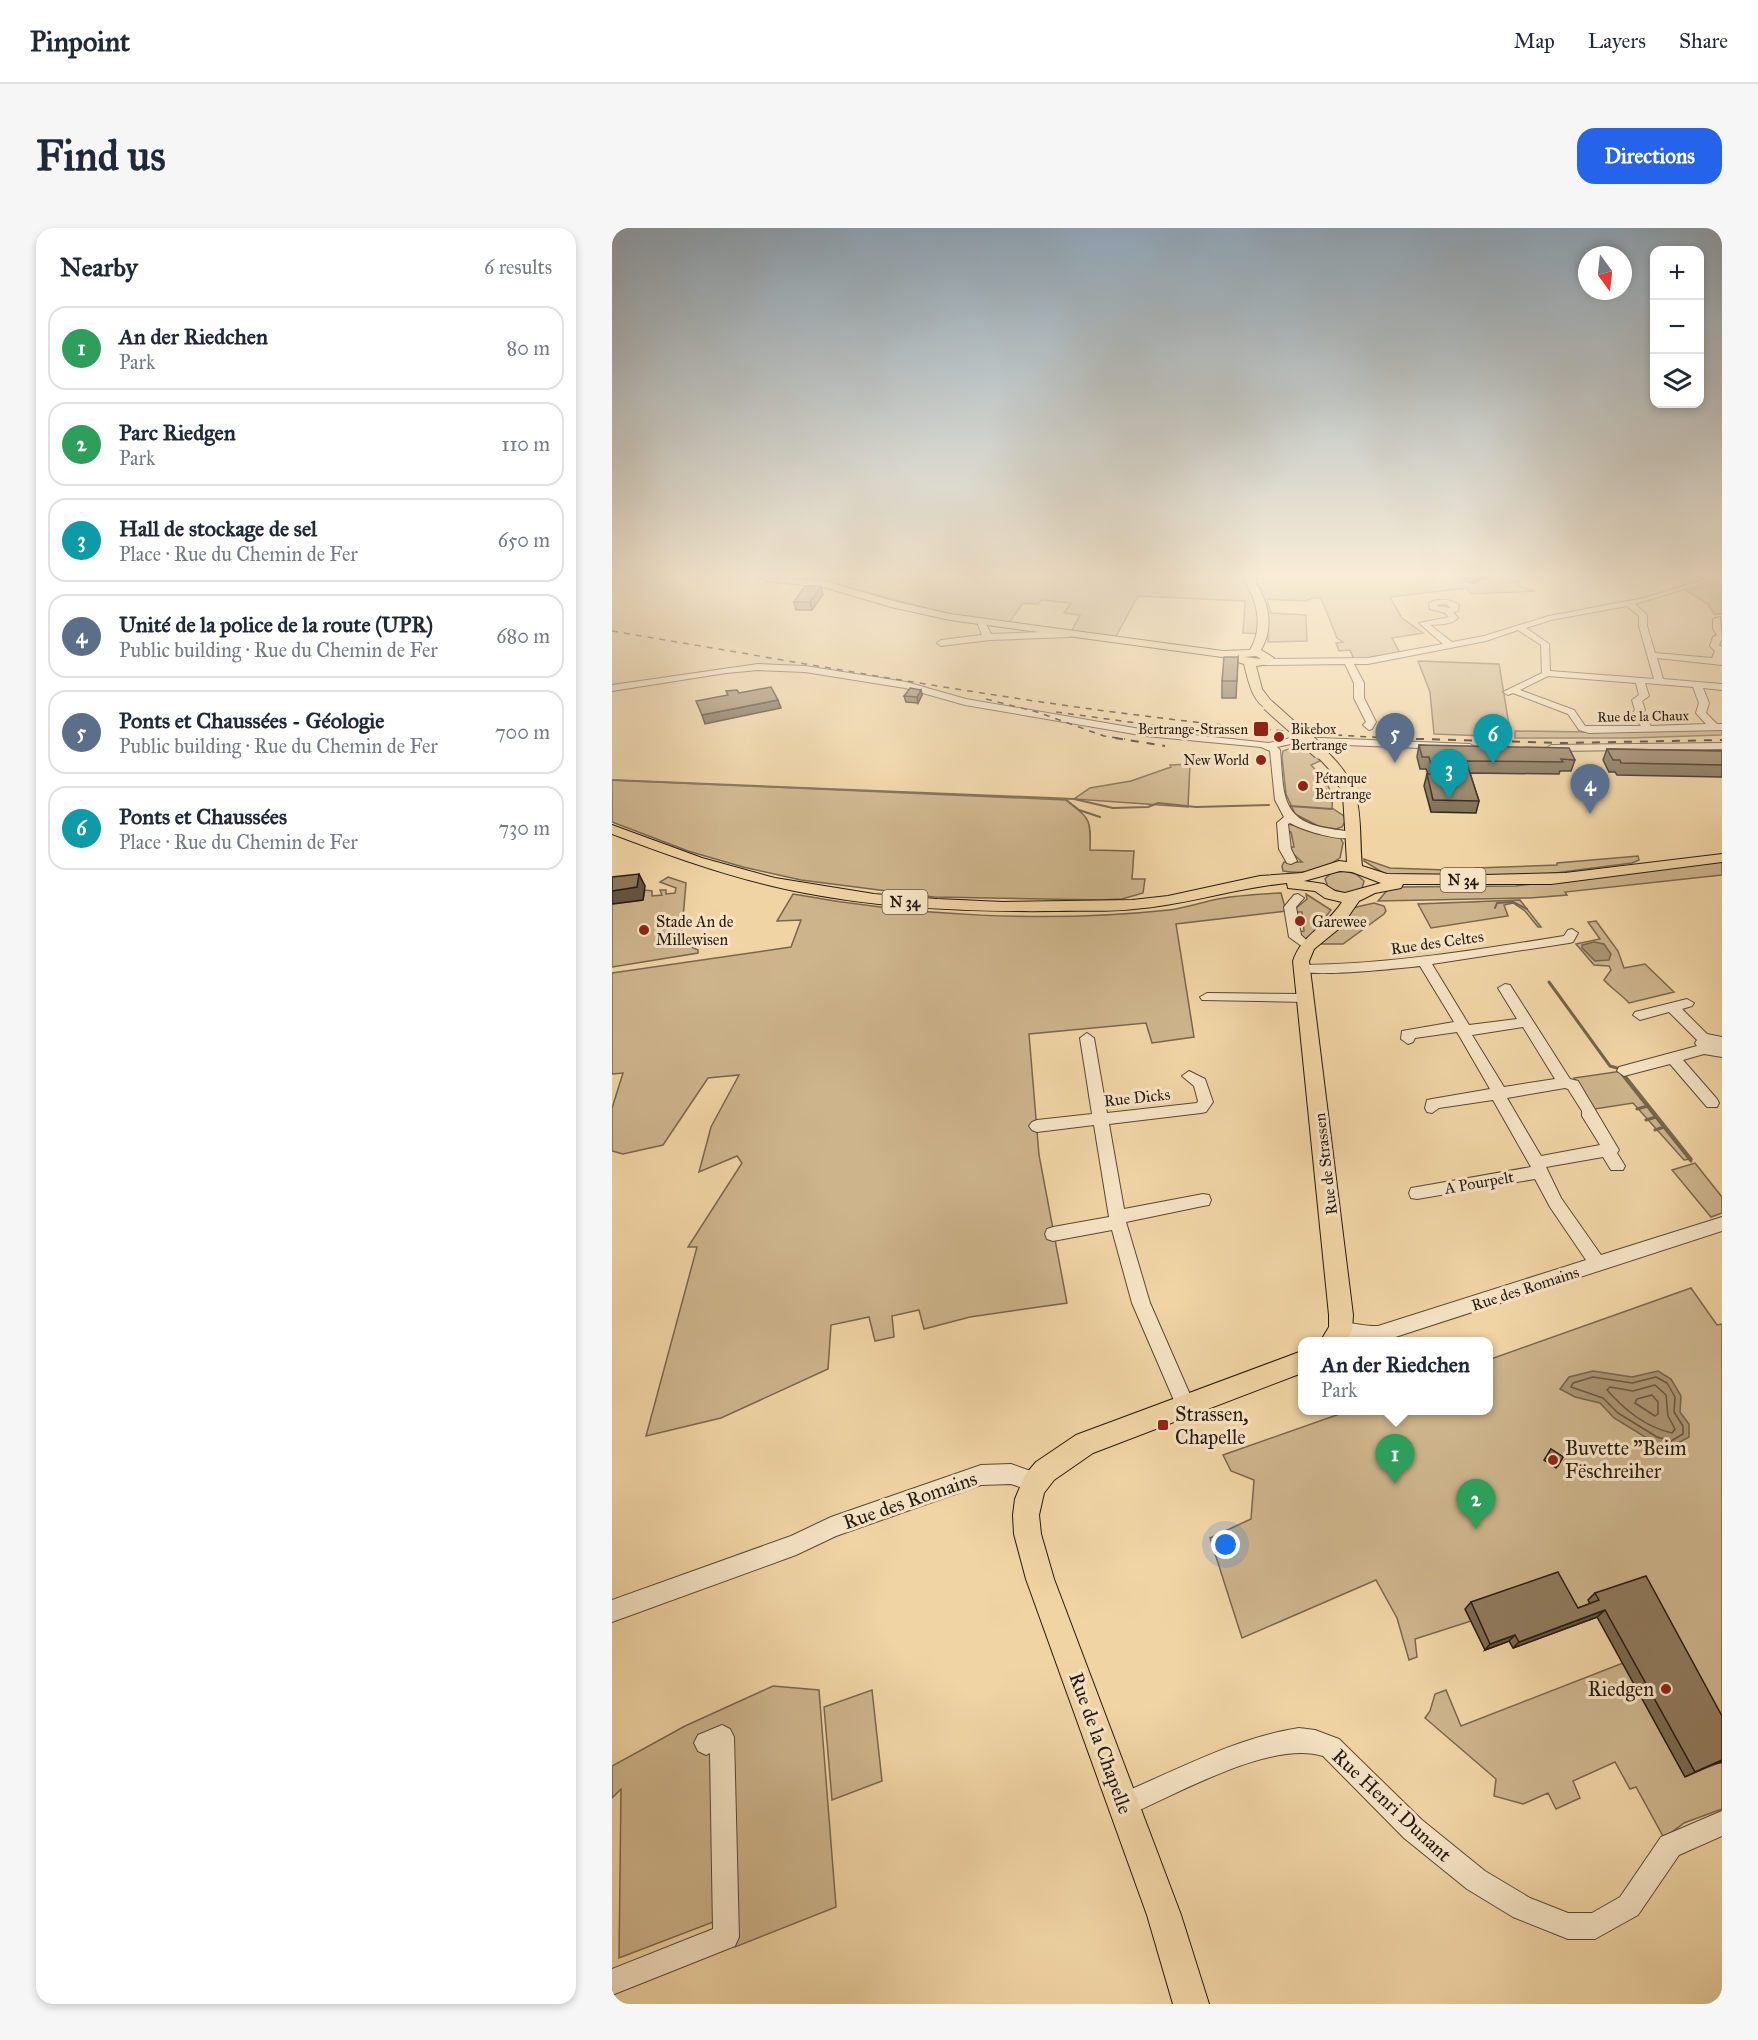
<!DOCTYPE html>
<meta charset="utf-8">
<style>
:root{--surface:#fff;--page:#f6f6f7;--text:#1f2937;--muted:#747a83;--line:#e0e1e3;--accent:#2563eb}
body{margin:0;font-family:"IM FELL Great Primer",serif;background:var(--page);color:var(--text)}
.controls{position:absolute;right:18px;top:18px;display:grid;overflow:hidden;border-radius:12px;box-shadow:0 3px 9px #0003}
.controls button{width:54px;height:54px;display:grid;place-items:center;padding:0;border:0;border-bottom:2px solid var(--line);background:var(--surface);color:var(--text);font:30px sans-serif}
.compass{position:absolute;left:966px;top:18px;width:54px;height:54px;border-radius:50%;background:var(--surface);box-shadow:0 3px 9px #0003;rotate:165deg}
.you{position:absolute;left:614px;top:1317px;width:21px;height:21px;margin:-15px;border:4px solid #fff;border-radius:50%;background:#1a73e8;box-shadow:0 0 0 9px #1a73e833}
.badge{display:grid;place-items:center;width:39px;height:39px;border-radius:50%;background:var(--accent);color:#fff;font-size:20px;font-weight:700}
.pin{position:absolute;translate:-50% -50px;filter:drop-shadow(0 2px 3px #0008)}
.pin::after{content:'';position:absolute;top:32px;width:21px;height:18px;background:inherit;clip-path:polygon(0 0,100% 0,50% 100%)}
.popup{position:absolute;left:686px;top:1109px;width:195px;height:78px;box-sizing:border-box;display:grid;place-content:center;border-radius:12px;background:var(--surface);filter:drop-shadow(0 2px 4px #0005);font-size:20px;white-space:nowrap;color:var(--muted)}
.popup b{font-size:22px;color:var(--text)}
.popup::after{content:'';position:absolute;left:50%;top:100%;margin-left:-12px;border:12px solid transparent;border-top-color:var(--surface)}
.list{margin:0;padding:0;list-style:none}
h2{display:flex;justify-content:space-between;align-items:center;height:78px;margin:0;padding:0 24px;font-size:26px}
h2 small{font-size:20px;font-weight:400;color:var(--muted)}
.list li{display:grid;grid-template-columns:39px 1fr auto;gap:18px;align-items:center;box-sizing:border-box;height:84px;margin:0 12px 12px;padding:0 12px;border:2px solid var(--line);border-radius:18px}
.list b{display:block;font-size:22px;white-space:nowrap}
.list p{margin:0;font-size:20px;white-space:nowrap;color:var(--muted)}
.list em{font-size:20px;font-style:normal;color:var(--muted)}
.icon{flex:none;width:33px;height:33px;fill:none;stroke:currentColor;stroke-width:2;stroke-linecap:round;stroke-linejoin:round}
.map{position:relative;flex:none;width:1110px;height:1776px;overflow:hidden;border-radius:18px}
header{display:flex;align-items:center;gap:36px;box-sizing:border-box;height:84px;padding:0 30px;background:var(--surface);border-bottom:2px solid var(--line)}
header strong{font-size:28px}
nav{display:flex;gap:33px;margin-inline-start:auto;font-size:21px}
.intro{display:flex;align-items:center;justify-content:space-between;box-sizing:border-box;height:144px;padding:0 36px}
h1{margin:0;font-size:42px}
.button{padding:15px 27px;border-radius:18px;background:var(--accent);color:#fff;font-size:21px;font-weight:700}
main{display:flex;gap:36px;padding:0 36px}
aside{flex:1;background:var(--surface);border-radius:18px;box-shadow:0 3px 9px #0003}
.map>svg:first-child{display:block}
</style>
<header>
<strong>Pinpoint</strong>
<nav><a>Map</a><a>Layers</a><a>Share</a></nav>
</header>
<div class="intro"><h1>Find us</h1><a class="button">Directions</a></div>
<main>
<aside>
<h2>Nearby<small>6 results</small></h2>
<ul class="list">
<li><span class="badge" style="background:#2e9e5b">1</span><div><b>An der Riedchen</b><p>Park</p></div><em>80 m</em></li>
<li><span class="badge" style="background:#2e9e5b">2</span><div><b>Parc Riedgen</b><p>Park</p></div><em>110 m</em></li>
<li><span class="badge" style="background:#0f9aa8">3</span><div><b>Hall de stockage de sel</b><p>Place · Rue du Chemin de Fer</p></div><em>650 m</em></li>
<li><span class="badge" style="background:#5c6f8a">4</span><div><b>Unité de la police de la route (UPR)</b><p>Public building · Rue du Chemin de Fer</p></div><em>680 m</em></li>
<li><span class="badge" style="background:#5c6f8a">5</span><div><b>Ponts et Chaussées - Géologie</b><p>Public building · Rue du Chemin de Fer</p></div><em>700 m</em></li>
<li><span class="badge" style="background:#0f9aa8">6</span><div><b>Ponts et Chaussées</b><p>Place · Rue du Chemin de Fer</p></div><em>730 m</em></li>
</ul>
</aside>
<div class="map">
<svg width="1110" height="1776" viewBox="0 0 1110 1776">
<rect width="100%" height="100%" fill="#f0d4a4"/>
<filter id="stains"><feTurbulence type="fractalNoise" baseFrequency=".00333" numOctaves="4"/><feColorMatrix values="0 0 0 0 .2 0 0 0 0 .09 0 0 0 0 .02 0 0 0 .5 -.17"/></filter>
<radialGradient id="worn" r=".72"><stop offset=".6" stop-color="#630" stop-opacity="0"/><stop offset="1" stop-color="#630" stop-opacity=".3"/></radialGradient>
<path fill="#cdb48b" stroke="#79664e" stroke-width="1.5" d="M187,350h704l16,4 -2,4 18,5 -63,3 -6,-6 -76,9 12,21 21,15 -31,5 8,15 -46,7 -4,-10 -11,1 -3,-8 7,-1 -6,-4 -16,-40h-9l-6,3 -39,-2 4,14 35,2 1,26 -39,1v-8l-25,-1 2,-32 -107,-5 -23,42 -44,-6 9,-17 -16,-2 7,-10 -29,-3 -4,4 -15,-1 -15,21 -58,-10 -122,-32z
M1105,355l5,2v29h-8l-6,-10 -21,-13z
M806,433l81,3 12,73 -77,-3 -4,-42z
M1110,500v7l-93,3h-114v-7l75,1z
M690,516l18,17 -9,4c13,14 23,23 21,43l15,10 -5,9 -6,2 -18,-3 -23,-12 -9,-20 -4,-37 1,-6z
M578,536l-2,43 -114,-8 16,-11 41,-7 40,-14 -1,-2z
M0,552l454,20c24,19 25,18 24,50l44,1 -2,28h13l-2,14 -21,6 -22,1 -166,-3 -133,-17 -58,-13 -55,-16 -76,-29z
M676,596l52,13 3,6 -3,15c-17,12 -36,17 -57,13l-1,-5 2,-4h18l-14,-13v-2h6l-3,-15 -5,-2z
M1026,628l1,4 -7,3 -85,11 -59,4 -100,-2 -24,-15v-2l26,9 85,3v-3l82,-3v-2z
M1110,634v13l-157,17 2,3 -37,3 -152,3 12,-14h4l122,-1z
M732,643l12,3 8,7 -2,8c-13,6 -21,5 -34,-2l-3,-8 6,-6z
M56,649l18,6 -5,59 17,8v3l-86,14v-63l31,-4 2,-10 7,1v5l10,-1 -2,-5h6v4l9,-1 1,-5 -16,-6z
M669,665l5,18 -110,13 18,113 -42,6 -6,-20 -117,11 10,121 28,148 -97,14 -46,12 -5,-19 -27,6 2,21 -19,4 -6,-24 -38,8 -3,44 -107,49 -75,18 51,-189h-9l54,-84 -5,-7 -38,16 12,-45 28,-52 -31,3 -45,67 -40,9 -11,-3v-43l11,-35 -11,1v-101l179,-26 10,-27 -24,1 16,-27c120,22 254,29 376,16 17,-2 33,-8 49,-11 21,-4 42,-5 63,-6z
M694,666l25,16 -22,28 -6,1 -6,-7 7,-1 -2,-19h-7v-3l12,-10z
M908,672l21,27h-3l-13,-16 -12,-8 -9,2 4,11 -77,12 -13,-24z
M762,675l10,3 2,5 -2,3 -41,30h-24l26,-23 7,-13z
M984,693l22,30 6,17 21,-4 29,28 -45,11c-8,-9 -17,-14 -25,-23l7,-10 -2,-4 -15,-1 -18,-21 24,-5 -12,-17z
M1010,843l70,88 -8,1 -51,-57 -38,6 -21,-31z
M1083,935l27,34v16l-11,4 -39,-47z
M1079,1060l26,37 5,-1v420l-125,-127 -6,2 -125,-10 5,12 -56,18 2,18 -8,3 -12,-42 -21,-38 -134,58 -32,-100 41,-19 3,-39 -23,-9 -8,-16 125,-44 140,-1v-50z
M1011,1435l62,113 37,-14v47l-38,14 -20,15 -28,-51 -6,2 -15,-27 -42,19 7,17 -24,11 -8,-16 -25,11 -29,-8 2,-17 -71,-61 5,-7 5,-17 11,-4 15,36z
M161,1458l46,4 17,217 -101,40 -1,-33 -115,44 2,-169 -9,9v-32l73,-40z
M260,1462l10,91 -50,19 -8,-93z"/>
<path fill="#ab9472" stroke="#75634b" stroke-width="1.5" d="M982,714l10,2 7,10 -2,6 -14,1 -13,-13v-3z
M981,1143l39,6 26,-6 13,8 10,17 -1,16 9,12v13l-18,10 -16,-4 -41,-25 -14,-15 -25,-6 -15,-8 9,-12z"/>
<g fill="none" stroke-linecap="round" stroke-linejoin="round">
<path stroke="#685641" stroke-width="1.5" d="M981,1149l39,6 24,-6 11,6 8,14 -1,15 9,14v8l-12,7 -14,-4 -39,-24 -15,-15 -32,-11 2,-4z
M1043,1157l11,10 2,21 7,13 -3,4c-27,-6 -47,-23 -65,-43l3,-3 23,4z
M1040,1167l6,7v12l-3,2 -20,-13 2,-4z"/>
<path stroke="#75634b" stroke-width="2" d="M0,552l462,19 39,9 35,-1 10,-4 38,4 73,-2
M453,571l14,11 21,7
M678,578l42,3
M883,680l2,-5 16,-1 14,7"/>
<path stroke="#75634b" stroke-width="3" d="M937,754l61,84 7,2
M1009,845l70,88
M1025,881l11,-3
M1034,892l10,-3
M1043,902l9,-3"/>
<g stroke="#584835" stroke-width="2">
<path id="minor" d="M1097,350h12l-86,26 12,11v11l8,27 57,5 3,-7 -5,-5 3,-9 4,-2 -4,-6v-10l7,-2 2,22 -3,6 3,2v18l-65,-7 6,21 59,5v6l-19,-2 6,15 -3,10 11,11h5v6l-133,3 -10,-3 -11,-16 -55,-21 -5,2 -5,-3 39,-19 -1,-28 -23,-15 -32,11 -118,23h-14l10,19v15l12,24 -4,7 -3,1 -6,-5 3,-3 -12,-24v-15l-9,-19 -80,1 -4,-3 4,-3 103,-1 75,-14 -24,-21 30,-6 -4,-4 -15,-4 -1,-6c9,-5 22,-4 30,2l-1,6 -5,1 5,6c-7,7 -18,6 -28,7l22,17 32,-6 65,-20 95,-18zM834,376l5,4 -14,-2v-1zM1015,378l12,10v10l15,53 -104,-8 -1,-27 -23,-16 25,-8zM936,448l88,7 3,12 -7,5 3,10 -3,4 9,12h-56l-11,-16 -54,-20zM1033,455l48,4 6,16 -3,10 10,11 -55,2 -9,-12 3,-4 -3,-9 7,-5z
M369,392h3l7,14 78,-3 4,3 -4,3 -79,3 -49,6 -4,-3 4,-3 41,-5 -5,-13z
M146,436l47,2 101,16 60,17 180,31 123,13 26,-6 175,7 5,3 -5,3 -175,-7 -18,4 3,3c4,43 -1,72 52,79 8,2 20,1 27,6 -13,10 -56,-5 -69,-12l-2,1 3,25 6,12 -6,3 -4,-1 -8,-14 -2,-26 7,-6 -9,-17 -5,-49 -9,-4 -115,-11 -181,-31 -60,-17 -100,-16 -47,-2 -32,3 -114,18v-6z
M1110,515v6l-171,2 -5,-3 5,-3z
M686,666l6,4 -8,9 5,28 12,11 -6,4 -18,-13 -5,-30 10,-12z
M960,701l6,4 -5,9 -4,1 -137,21 37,61 48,-6 -19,-31 7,-4 5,1 60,94 8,2 41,69 -2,3 8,13 -2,4h-12l-8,-13 -57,10 15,31 40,57 121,-38v14l-342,111h-23l-23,-6 -3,-6 3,-6c12,-4 30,3 44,2l208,-66 -36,-53 -15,-28 -118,20 -6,-1 -2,-5 2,-5 6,-1 114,-20 -38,-67 -54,8 -7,5 -5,-1 -2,-4 2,-8 5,-1 58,-10 -33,-57 -42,6 -2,4 -5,2 -7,-5 1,-8 52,-9 -34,-56c-19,2 -116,13 -125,3l6,-4c89,-1 176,-15 263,-29l4,-6zM911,799l32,52 -51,8 -32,-52zM953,860l3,1 14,22v5l18,29 -59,11 -34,-58z
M595,765l97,1 7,4 -7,4 -102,-2 -2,-3z
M1075,771l7,4 -2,3 -10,3 25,25 15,3v20l-18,-3 -21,6 34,39 2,4 -2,4h-10l-37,-43 -46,12 -7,-5 2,-4 78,-21 -2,-3 2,-3 -28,-28 -29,8 -7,-5 2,-3z
M475,805l7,5 13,75 90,-10 1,-2 -4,-15 -12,-10 7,-5 16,8 8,23 -7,10 -5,1 -92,11 15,85 79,-15 6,1 2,5 -2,5 -6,1 -77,16 24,81 45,103 -2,6 -7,3 -7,-3 -47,-109 -20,-73 -59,11 -6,-2 -2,-5 2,-5 6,-2 56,-10 -15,-92 -57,7 -5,-2 -3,-4 3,-4 5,-2 55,-6 -12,-76z
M399,1236l31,11 3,7 -3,7 -7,3 -24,-8 -30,1 -145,51 -40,19 -184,67v-22l179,-64 40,-19 150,-52z
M110,1497l8,4 4,8 5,200 -4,9 -123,49v-26l101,-40 -3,-176 -4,2 -8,-4 -4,-8 4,-8z
M687,1500l16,2 24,9 83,81 63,51 45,27 38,15h24l28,-16 41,-60 61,-26v25l-43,19 -41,60 -43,24h-27l-55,-22 -46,-28 -63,-51 -81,-82c-52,-17 -149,40 -199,61l-9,-3 -3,-9 3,-9c61,-25 119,-58 184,-68z"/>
</g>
<g stroke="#251910" stroke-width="2">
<path id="major" d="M149,350l63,3 73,21 53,12 273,37 27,-1c14,-24 7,-50 -7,-72h10c15,22 22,48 8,72l13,8 -5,6 -13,2 6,23 12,16 -6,4c-16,-6 -20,-30 -24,-45l-22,-7 -272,-37 -59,-13 -68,-20 -57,-6zM644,428l5,3 -17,-2z
M708,520c7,2 10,7 14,11 32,33 24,66 28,107l25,8 97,1 81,-2 157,-19v8l-171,22h-148l-2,4 -26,5 -16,8 -18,26 -27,22 -5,12 44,354 -1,15 -6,12h-26l9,-15v-12l-36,-354c9,-27 33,-34 49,-59l-17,-4 -10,-7 -27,-3 -1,-5c-52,5 -101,22 -153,26 -25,3 -51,1 -77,2 -95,1 -192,-3 -285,-25 -55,-13 -107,-32 -160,-52v-9l90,33 73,20 99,16 63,5 66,3 129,-2 36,-4 92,-20 42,-3 37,-12 8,1 -4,-68 -13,-24 -17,-18zM728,643l12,1 29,11 -36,10 -10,-2 -11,-7 -20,-3z
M690,1123v22l-209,80 -39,27 -10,13 -5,22 2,19 13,45 127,336 28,89h-36l-26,-89 -121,-336 -12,-45 -1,-19 2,-16 10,-24 11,-13 40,-27z"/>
</g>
<use href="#minor" fill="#f5e3c4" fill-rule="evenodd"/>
<use href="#major" fill="#f0d4a4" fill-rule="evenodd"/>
<path stroke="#251910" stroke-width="1.5" stroke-dasharray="6 6" stroke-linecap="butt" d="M0,403c265,44 531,97 799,108
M374,471l51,13 67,24 21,3
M444,484l125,17"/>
<path stroke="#251910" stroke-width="2" stroke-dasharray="8 8" stroke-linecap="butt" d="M503,510l50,8
M772,510l180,5 158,-3"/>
<g stroke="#251910" stroke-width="13" stroke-linecap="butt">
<path id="major-bridge-far1" d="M656,477l38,34"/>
</g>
<g stroke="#251910" stroke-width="16" stroke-linecap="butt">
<path id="major-bridge" d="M692,510l16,14"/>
</g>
<use href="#major-bridge-far1" stroke="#f0d4a4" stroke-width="11"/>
<use href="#major-bridge" stroke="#f0d4a4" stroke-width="14"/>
</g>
<path fill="#7b6950" stroke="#251910" stroke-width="1.5" d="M852,350h20l-11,5 -5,-1z
M211,366l-11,16h-16l-2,-8z
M626,429l-2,41h-14v-17z
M309,462l1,5 -4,8 -12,-1 -2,-6z
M807,517l156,15 -4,11h-11l-1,3 -89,-1 9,28 -3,12 -45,-1 -7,-26 3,-12h1l-2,-5h-6l-3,-12z
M995,521l115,2v26l-105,-2 -2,-3h-6l-6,-12z
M939,1221l12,8 -7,11 -12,-8z
M983,1365l127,169 -11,3 -26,12 -88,-160 -84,31 -4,-7 -24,9 -20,-41 6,-7 107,6 12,-4 -2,-4z"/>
<path fill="#645541" stroke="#251910" stroke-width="1.5" d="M863,350h9l-11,5z
M209,358l2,8 -11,16 -2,-8z
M309,462l1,5 -4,8 -1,-6z
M166,472l3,8 -76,16 -3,-9z
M27,646l6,12 -2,14 -31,4v-13z
M993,1382l-8,7 -84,31 6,-6z
M903,1407l-6,6 -24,9 5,-6z"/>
<path fill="#8f7a5d" stroke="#251910" stroke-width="1.5" d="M193,358h16l-11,16h-16z
M612,429h14l-1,24h-15z
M159,459l7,13 -76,15 -6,-14 32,-6 -2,-4 11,-1 2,3z
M298,460l11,2 -4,7 -13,-1z
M807,517l150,3 6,12 -14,-1 2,3 -97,-1 13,40 -46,-1 -6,-26h6l-4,-17h-7z
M995,521l115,2v14l-101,-2 -1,-3h-7z
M27,646l-2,13 -25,4v-14z
M939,1221l12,8 -5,9 -12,-8z
M946,1344l20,36 21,-8 -4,-7 51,-17 76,140v44l-27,12 -90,-162 -86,32 -4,-7 -25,9 -19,-42z"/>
<linearGradient id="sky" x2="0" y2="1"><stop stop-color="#8fa7b9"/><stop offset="0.58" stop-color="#f8ecd6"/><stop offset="1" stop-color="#f8ecd6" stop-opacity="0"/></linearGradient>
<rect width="1110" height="599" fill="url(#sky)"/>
<g fill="#8f2418" stroke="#f5e3c4" stroke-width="2">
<rect x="641" y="493" width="16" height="16" rx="3"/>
<circle cx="667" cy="509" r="6"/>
<circle cx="649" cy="532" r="6"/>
<circle cx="691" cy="558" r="6"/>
<circle cx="688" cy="693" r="6"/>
<circle cx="32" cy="702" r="6"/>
<rect x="545" y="1191" width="12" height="12" rx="3"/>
<circle cx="941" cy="1232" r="6"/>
<circle cx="1054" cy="1461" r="6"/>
</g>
<g text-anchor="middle" stroke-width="6" stroke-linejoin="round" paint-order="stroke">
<g font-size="14" fill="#251910" stroke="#f5e3c4">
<text transform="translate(1031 488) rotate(-1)" y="5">Rue de la Chaux</text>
</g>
<g font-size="14" fill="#251910" stroke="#f5e3c4" text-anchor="end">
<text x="636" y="506">Bertrange-Strassen</text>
<text x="679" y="506" text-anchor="start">Bikebox<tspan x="679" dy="16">Bertrange</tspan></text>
<text x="637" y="537">New World</text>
<text x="703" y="555" text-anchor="start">Pétanque<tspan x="703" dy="16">Bertrange</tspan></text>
</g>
<g fill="#f5e3c4" stroke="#635646" stroke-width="1.5">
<rect x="828.5" y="640" width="45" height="24" rx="4.5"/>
<rect x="270.5" y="662" width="45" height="24" rx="4.5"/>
</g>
<g font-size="15" font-weight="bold" fill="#251910">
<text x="851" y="657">N 34</text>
<text x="293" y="679">N 34</text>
</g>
<g font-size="16" fill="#251910" stroke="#f5e3c4" text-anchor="start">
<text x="44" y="699">Stade An de<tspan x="44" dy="18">Millewisen</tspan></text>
<text x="700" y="699">Garewee</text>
</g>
<g font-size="16" fill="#251910" stroke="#f5e3c4">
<text transform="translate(825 714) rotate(-8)" y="6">Rue des Celtes</text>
<text transform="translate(525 869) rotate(-6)" y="6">Rue Dicks</text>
<text transform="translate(713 936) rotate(-97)" y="6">Rue de Strassen</text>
<text transform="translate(867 954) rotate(-10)" y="6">A Pourpelt</text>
<text transform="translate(913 1060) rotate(-18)" y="6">Rue des Romains</text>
</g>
<g font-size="20" fill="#251910" stroke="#f5e3c4" text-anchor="start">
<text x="563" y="1193">Strassen,<tspan x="563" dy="23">Chapelle</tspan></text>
<text x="953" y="1227">Buvette "Beim<tspan x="953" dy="23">Fëschreiher</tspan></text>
<text x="1042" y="1468" text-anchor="end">Riedgen</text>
</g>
<g font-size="20" fill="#251910" stroke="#f5e3c4">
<text transform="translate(298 1272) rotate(-19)" y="7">Rue des Romains</text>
<text transform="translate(489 1515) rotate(70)" y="7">Rue de la Chapelle</text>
<text transform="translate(780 1577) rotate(43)" y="7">Rue Henri Dunant</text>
</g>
</g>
<rect width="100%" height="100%" filter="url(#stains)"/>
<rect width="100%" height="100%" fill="url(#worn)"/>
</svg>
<div class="controls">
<button>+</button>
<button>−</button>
<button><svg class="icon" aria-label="layers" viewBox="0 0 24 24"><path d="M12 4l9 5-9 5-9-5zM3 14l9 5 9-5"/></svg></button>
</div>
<svg class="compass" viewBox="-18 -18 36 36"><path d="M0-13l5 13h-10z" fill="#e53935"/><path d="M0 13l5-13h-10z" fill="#747a83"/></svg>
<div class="you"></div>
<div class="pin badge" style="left:783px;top:1256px;background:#2e9e5b">1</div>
<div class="popup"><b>An der Riedchen</b>Park</div>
<div class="pin badge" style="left:864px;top:1301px;background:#2e9e5b">2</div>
<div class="pin badge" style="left:837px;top:571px;background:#0f9aa8">3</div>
<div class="pin badge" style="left:978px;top:586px;background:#5c6f8a">4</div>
<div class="pin badge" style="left:783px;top:535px;background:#5c6f8a">5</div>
<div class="pin badge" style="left:881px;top:536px;background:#0f9aa8">6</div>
</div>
</main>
